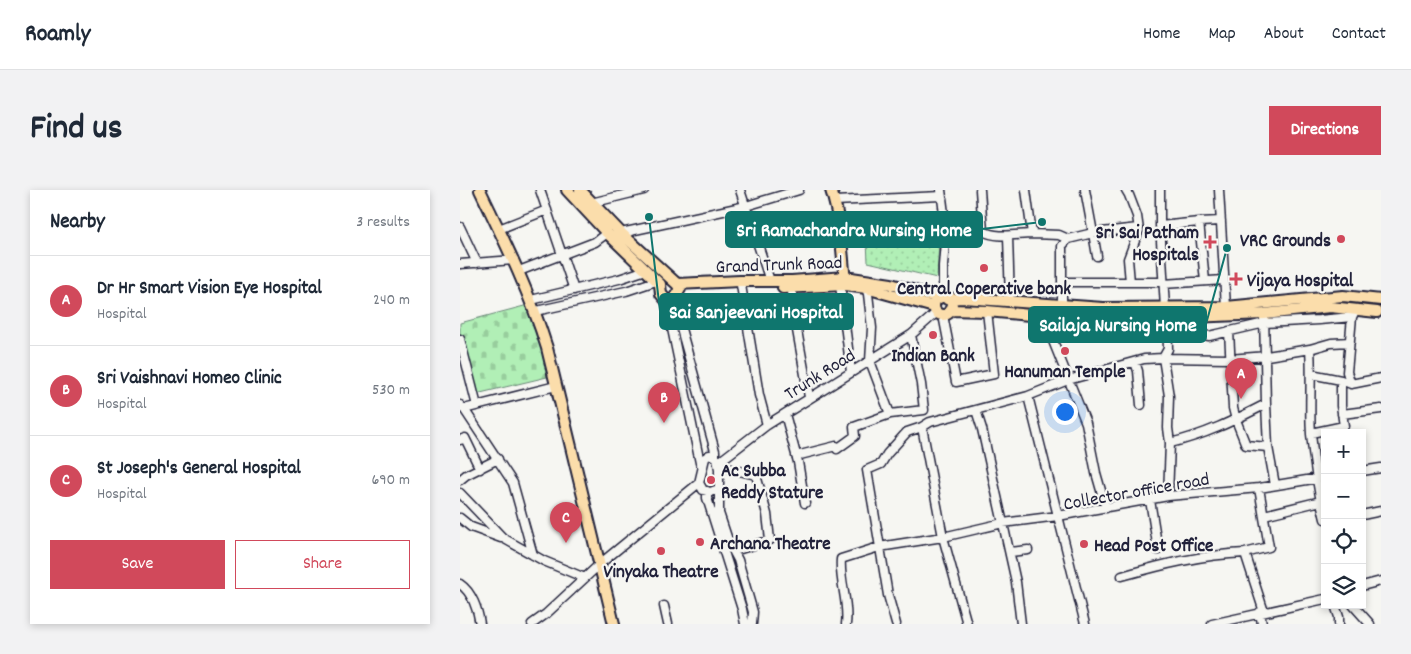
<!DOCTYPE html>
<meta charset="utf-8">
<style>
:root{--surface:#fff;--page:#f2f2f3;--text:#1f2937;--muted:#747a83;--line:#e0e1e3;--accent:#d1495b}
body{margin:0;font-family:Dekko,sans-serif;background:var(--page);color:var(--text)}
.controls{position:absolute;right:15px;bottom:15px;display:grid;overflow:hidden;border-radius:0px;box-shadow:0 2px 8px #0003}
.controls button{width:45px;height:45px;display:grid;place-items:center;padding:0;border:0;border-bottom:1px solid var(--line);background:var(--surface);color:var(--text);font:25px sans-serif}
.you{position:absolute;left:604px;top:221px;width:18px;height:18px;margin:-12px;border:4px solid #fff;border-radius:50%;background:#1a73e8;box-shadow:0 0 0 8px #1a73e833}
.badge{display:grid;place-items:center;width:32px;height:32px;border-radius:50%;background:var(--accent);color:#fff;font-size:16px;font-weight:700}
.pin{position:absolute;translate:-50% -41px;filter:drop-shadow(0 1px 2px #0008)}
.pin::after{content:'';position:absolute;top:26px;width:18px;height:15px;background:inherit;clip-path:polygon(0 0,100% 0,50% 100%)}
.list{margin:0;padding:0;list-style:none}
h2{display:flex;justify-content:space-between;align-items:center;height:65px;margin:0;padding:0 20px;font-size:21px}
h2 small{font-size:16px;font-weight:400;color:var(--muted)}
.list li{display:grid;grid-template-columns:32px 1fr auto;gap:15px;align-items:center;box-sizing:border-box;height:90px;padding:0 20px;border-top:1px solid var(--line)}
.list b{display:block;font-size:19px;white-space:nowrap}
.list p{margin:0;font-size:16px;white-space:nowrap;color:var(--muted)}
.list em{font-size:16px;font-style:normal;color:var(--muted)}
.actions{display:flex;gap:10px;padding:15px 20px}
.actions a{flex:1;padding:11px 0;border:1px solid var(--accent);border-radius:0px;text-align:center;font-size:18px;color:var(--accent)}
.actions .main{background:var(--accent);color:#fff}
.icon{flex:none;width:28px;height:28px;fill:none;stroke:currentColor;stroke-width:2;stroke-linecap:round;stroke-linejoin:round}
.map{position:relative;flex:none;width:921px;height:434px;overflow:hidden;border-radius:0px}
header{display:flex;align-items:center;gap:30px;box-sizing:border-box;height:70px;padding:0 25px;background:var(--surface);border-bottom:1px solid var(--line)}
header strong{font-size:24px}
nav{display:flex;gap:28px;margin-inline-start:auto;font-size:18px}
.intro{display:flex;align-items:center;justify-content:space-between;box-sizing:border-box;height:120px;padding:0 30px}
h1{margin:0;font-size:35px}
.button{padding:12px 22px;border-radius:0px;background:var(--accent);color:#fff;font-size:18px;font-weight:700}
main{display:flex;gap:30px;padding:0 30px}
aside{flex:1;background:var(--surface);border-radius:0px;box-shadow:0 2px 8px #0003}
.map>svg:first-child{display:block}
</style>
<header>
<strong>Roamly</strong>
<nav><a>Home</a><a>Map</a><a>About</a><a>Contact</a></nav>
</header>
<div class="intro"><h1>Find us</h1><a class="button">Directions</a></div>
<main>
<aside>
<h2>Nearby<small>3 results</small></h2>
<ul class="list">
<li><span class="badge">A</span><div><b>Dr Hr Smart Vision Eye Hospital</b><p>Hospital</p></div><em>240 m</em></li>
<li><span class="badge">B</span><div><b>Sri Vaishnavi Homeo Clinic</b><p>Hospital</p></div><em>530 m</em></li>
<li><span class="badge">C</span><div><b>St Joseph's General Hospital</b><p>Hospital</p></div><em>690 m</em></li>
</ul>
<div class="actions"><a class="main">Save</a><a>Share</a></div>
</aside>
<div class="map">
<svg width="921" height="434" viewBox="0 0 921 434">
<defs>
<pattern id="cemetery-stones" width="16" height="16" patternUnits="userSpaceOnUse" patternTransform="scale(1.25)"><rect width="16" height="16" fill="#b1efb6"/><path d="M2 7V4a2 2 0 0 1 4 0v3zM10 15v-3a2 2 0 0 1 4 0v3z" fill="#98cd9d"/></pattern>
<pattern id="park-dots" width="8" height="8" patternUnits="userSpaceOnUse" patternTransform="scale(1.25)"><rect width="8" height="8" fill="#b1efb6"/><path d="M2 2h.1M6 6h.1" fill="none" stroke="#98cd9d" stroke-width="1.8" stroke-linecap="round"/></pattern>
</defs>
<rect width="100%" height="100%" fill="#f6f6f2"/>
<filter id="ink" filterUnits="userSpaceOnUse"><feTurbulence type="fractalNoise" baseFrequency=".02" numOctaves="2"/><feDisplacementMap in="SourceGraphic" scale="10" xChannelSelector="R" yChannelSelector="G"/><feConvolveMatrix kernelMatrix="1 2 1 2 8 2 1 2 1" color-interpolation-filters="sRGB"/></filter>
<g filter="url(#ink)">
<path fill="url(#cemetery-stones)" stroke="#6a8878" d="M68,115l13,39 6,33 -75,18 -12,-44v-28z"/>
<path fill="url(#park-dots)" stroke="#6a8878" d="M406,31l74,1 -3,56 -69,-16z"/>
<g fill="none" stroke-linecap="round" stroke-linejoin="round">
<g stroke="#22223b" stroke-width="11">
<path id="minor" d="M80,0l34,100
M280,0l30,91
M481,0l5,40 -3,36v31
M520,0l3,41c14,8 34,3 49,3
M566,0l6,44 27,1 9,4
M666,0l3,5 8,21 2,14 -11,29 2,23
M700,0v34l5,84
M759,0l7,117
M375,11l106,-5
M131,13l53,-13
M739,32l22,-1
M700,36l39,-4 6,59
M0,37l17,36
M39,39l48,-19
M485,42l38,-1
M161,43l125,-27 53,-16
M548,46l2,66
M637,66l-4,-23 45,-5
M0,74l54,-4
M59,81l76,-29 12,-9
M602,92v-36l6,-7 25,-6 -8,-43
M703,94l61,-4
M281,95l18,110 8,30
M380,95l11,87
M332,98l1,20 16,89
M406,98l2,6 4,34 -2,33 20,53 34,-4 -3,-26 -10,-49
M71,110l88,-21 27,-9
M206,110l34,163 3,3
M213,110l42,151v5
M602,114v-22h101
M76,121l90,-20 30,-10
M483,125l13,67 38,-8 -7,-63
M570,125l14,9 5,7 37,92 10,50 10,35
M707,137h14l22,8 6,1 56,-13 54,-3 33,-3
M769,141l4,77 3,12 10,25 22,2
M0,149l17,67
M850,159l21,-6 19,-1
M675,172l3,9 3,34
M851,184l30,6 10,4 30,-6
M891,194l-4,-12 5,-55 2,-4
M806,214l2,43 7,38
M0,215l4,4 92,-23
M4,219l49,74 20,72
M516,220l6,19 34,153 5,42
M325,224l13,48 7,41
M882,224l39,-5
M462,237l8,-5 98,-26
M851,243l33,-7 -3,-20v-26
M0,250l5,-2 15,31
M710,253l-2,-15 1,-32 -6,-38 66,1 38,-3 43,-7c2,28 -1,57 1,85 3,29 7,57 14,85
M377,259l18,-13 -1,-9 36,-13
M249,265h3l5,4 2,10v20l-9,3 -7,-2 -4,-7 6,-25z
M336,266l40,-10
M259,272l48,-37 144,-90 26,-23
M259,276l37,9 11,39 3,26 -36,11
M902,281l19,-3
M0,290l6,-5 32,-16
M799,298l10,59 -24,6 19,59
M259,299v24l10,30 9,17 15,52 -1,12
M247,301v7l35,111 3,15
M0,303l43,45 41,23 41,17
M708,306l2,-53c35,-8 65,-23 96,-39l-2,-90
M690,310l8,50
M804,325l57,-14
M902,325l19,-4
M0,328l11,9 30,11
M550,362l18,-2
M662,386c42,-12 79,-21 123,-23
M0,394c12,8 18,26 20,40
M902,396l19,-5
M875,415l4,12v7
M893,415l17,19
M204,416l4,18
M800,422l2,12
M72,434l14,-10 55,-51 98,-80
M386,434c3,-22 -7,-43 -5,-65l38,-12 64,-10 60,-14 55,-7 -30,-120 40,-16 76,-21 19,-1 5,-9 -1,-31
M436,434l-8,-29 -21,-125 14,-6 6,-10 20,-22 15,-5 21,110 24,87
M625,434l-27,-108 110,-20 91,-8 66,-11
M752,434l113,-25"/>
</g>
<g stroke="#22223b" stroke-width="14">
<path id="major" d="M20,0c25,52 50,103 67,158l67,276
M107,0l40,43 53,51 1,10 5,6h7l7,-11 -3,-5 -56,-51 -41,-43
M371,0c10,31 11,61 14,92
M217,94l63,-3h52l53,-4 46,7 48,14
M323,98l62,-3 21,3 68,19
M474 116a9 9 0 1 1 18 0a9 9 0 1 1-18 0Z
M487,109l16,-1 140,10 123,-1 117,-11 38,4
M490,120l37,1 43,4 33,-2 104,5 97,-4 66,-7 47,5"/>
</g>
<use href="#minor" stroke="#f6f6f2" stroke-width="8"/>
<use href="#major" stroke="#fbddab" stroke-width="10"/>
</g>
</g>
<g fill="#d1495b" stroke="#f6f6f2" stroke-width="2">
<circle cx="881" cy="49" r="5"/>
<path d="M747.5 44.5h5v5h5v5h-5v5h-5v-5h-5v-5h5z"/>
<circle cx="524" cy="78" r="5"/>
<path d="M773.5 81.5h5v5h5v5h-5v5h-5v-5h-5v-5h5z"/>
<circle cx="473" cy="145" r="5"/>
<circle cx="605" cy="161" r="5"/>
<circle cx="251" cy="290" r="5"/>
<circle cx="240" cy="352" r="5"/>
<circle cx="624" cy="354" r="5"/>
<circle cx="201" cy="361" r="5"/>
</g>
<g text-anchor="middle" stroke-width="4.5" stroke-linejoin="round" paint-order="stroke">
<g font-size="19" font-weight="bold" fill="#22223b" stroke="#f6f6f2" text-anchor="start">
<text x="739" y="48" text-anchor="end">Sri Sai Patham<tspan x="739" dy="22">Hospitals</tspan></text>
<text x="871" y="56" text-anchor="end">VRC Grounds</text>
<text x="787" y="96">Vijaya Hospital</text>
<text x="524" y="104" text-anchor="middle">Central Coperative bank</text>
<text x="473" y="171" text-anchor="middle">Indian Bank</text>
<text x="605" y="187" text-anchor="middle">Hanuman Temple</text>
<text x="261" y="286">Ac Subba<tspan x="261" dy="22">Reddy Stature</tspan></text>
<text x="250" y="359">Archana Theatre</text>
<text x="634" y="361">Head Post Office</text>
<text x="201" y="387" text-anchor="middle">Vinyaka Theatre</text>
</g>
<g font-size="19" fill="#22223b" stroke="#f6f6f2">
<text transform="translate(319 73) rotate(-2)" y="7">Grand Trunk Road</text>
<text transform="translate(359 183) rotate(-32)" y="7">Trunk Road</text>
<text transform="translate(676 300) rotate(-10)" y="7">Collector office road</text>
</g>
</g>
<path fill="none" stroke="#0f766e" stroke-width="2" d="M582 32L522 39M189 27L200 121M767 58L746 134"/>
<g fill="#0f766e" stroke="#f6f6f2" stroke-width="2">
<circle cx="582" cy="32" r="5"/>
<circle cx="189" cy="27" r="5"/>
<circle cx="767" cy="58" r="5"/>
</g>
<g fill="#0f766e" stroke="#0f766e" stroke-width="2">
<rect x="266" y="22" width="256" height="35" rx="5"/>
<rect x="200" y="104" width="193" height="35" rx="5"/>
<rect x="569" y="117" width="177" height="35" rx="5"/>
</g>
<g font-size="20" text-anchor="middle" font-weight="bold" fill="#fff">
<text x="394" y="46">Sri Ramachandra Nursing Home</text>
<text x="296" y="128">Sai Sanjeevani Hospital</text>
<text x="658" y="141">Sailaja Nursing Home</text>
</g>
</svg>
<div class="controls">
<button>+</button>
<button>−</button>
<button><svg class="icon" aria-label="locate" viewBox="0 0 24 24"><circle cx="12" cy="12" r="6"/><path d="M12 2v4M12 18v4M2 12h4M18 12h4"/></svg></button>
<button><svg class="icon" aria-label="layers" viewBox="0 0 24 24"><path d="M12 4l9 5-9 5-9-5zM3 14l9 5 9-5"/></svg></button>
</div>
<div class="you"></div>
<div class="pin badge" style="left:781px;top:209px">A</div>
<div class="pin badge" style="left:204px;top:233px">B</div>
<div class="pin badge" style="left:106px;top:353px">C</div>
</div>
</main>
